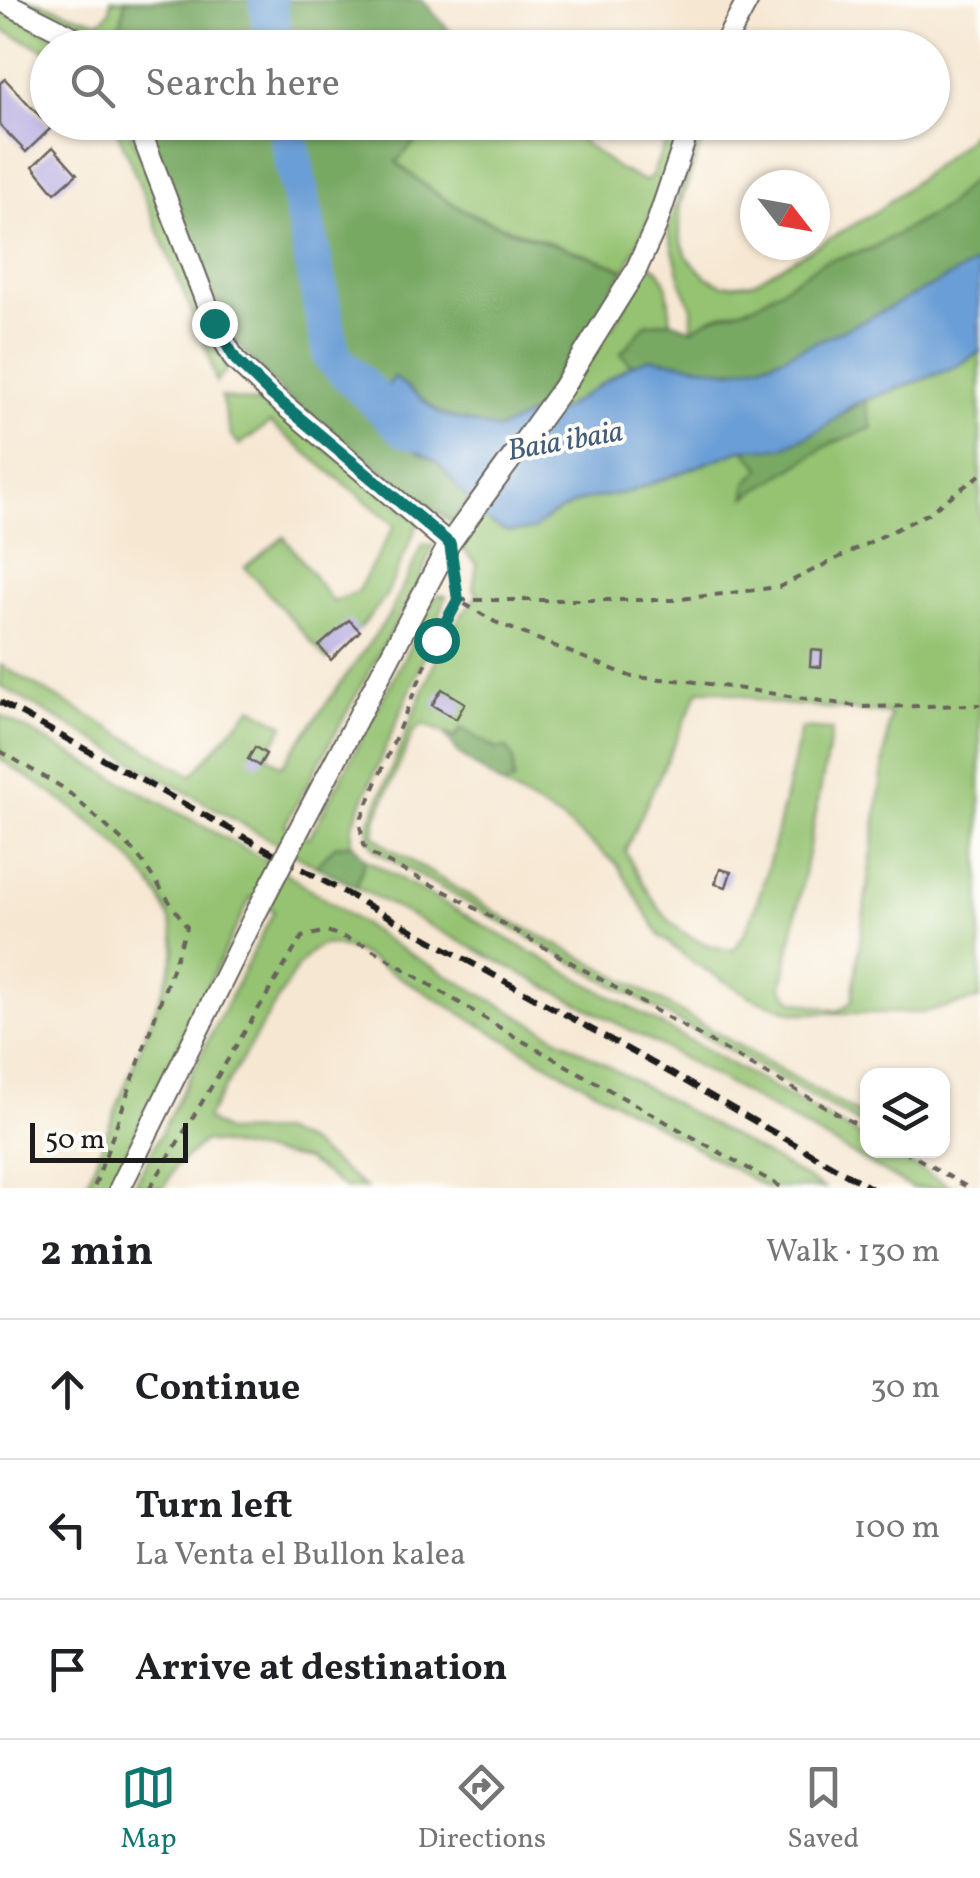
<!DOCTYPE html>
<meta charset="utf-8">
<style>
:root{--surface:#fff;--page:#f6f6f6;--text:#202124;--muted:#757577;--line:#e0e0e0;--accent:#0f766e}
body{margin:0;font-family:Vollkorn,serif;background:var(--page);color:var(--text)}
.controls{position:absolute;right:30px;bottom:30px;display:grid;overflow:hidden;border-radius:20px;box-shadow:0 2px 8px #0004}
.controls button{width:90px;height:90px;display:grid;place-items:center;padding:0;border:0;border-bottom:2px solid var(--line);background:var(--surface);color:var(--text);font:50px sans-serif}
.compass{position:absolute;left:740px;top:170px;width:90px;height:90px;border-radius:50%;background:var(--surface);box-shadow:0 2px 8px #0004;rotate:121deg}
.scale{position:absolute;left:30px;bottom:25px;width:158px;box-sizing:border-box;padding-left:10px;border:5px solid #1c1c1c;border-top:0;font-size:28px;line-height:35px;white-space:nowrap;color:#1c1c1c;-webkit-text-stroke:8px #fdfcf7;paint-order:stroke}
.stop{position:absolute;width:30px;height:30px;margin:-22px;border:8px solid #0f766e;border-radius:50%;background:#fff}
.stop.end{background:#0f766e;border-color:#fff;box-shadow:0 2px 10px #0008}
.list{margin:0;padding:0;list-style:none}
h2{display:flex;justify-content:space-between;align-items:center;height:130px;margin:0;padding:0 40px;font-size:42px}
h2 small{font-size:32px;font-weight:400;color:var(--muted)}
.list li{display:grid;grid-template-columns:65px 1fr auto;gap:30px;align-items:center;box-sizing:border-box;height:140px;padding:0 40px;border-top:2px solid var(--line)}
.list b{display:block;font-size:38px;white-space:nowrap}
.list p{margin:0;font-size:32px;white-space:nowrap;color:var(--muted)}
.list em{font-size:32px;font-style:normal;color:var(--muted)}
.icon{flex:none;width:55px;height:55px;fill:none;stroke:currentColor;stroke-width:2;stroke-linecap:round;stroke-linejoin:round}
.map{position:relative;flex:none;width:980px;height:1188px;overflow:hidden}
.search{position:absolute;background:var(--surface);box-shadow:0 2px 8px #0004;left:30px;right:30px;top:30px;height:110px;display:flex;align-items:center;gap:25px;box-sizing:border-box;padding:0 35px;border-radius:55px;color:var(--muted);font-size:38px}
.sheet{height:550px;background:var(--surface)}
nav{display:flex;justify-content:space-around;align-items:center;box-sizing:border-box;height:140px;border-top:2px solid var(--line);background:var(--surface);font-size:28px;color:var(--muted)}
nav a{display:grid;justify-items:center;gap:5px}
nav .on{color:var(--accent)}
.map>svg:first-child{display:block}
</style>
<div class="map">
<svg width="980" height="1188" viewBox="0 0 980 1188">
<rect width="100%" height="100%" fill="#fdfcf7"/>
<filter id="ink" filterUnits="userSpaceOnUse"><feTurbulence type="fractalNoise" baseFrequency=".01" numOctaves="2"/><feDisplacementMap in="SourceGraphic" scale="20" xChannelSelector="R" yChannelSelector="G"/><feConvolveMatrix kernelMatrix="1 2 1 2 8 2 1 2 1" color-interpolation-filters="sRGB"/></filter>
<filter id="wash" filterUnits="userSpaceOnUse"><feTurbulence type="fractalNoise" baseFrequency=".0048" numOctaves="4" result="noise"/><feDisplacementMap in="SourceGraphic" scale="40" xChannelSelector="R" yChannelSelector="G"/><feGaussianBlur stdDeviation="2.25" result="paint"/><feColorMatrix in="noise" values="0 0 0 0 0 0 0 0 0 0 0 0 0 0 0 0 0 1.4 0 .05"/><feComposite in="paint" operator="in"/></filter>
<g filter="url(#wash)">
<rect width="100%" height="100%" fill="#f6e7d2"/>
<path fill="#95c372" stroke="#587047" stroke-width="2.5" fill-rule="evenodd" d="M21,0c29,0 51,19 80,21l9,-10 1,-11h14l-4,23 -18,14z
M0,10l78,37 -30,1 -1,3 -47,-22z
M980,122v50l-35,35 -75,42 -47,13 -68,43 -42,12 -21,12v-21l-10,-23 -14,-54 33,-108h7l-28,81v33l7,19 18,20 18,9 29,-2 124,-71 87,-69z
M114,123h13l98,238 2,9 -11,12 -10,-36z
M434,123h124l60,46 26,12 7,-4 23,-54h9l-40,110 -18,37c-45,-20 -93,-32 -138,-50 -33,-12 -64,-35 -91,-58z
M651,265c19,9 17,37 20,56l-25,3 -25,29 10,12 -80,51 -19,-2 63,-98 18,11 31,-56z
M980,352v647l-59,14h-126l-40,-14 -61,-36 -34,-27 -43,-72 -55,-44 -59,-34 11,-5 -17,-32 -35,-20 -6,9 -33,-14 -10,9 -37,86 -2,16 14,12 118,71 108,56 253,145v9l-491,-277 -7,-12 -1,-12 70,-173 12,-24 28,-36 -5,-5 4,-25 -13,-13 -1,-13 17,-24 53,16 17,-14 33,-16 46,-8 115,-43 17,19 -14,28 83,-52 41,-16 -6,-27 89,-33zM699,690h19l55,13 117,11 -38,288 -14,9 -46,-11 -10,-13 50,-257 -31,-2c-12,46 -39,194 -68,222 -63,-7 -80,-49 -108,-99z
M221,397l49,8 149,117 -33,74 -23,29 -36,35 -82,-93 39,-30 49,65 24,-10 38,-67 -125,-102 -31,22 -8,-10z
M423,544l10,1 -13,34 -135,246 24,13 128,-243 9,1 -11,36 -83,194v17l-17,3 -19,20 -316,-180v-21l192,110 60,-68 32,18 -17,31 15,10 108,-152z
M0,715l269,147 125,83 430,243h-57l-263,-149 -147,-87c-34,-12 -38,-12 -61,17l-90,150 21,13 53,-1 28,12 58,45h-21l-39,-28 -102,-19 -29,26 -11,21h-31l141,-277 -23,-14 -142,291h-24l80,-204c4,-11 10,-26 10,-37 -3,-80 -115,-149 -175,-188z
M365,859l502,281 1,10 19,1 67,37h-42l-244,-138 -312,-163z"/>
<path fill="#78a964" stroke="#4a6240" stroke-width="2.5" d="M125,0h297l42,47h-342l-1,-24z
M145,123h289l-38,39c26,23 55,43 86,57 46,21 97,30 143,51l-93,144 -35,16 -57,-16 -47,-37v61l44,24 33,38 -17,24 -168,-128 -55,-60z
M980,172v89l-4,3c-70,35 -164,92 -239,105 -36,7 -65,-18 -106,-4l-10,-12 25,-29 25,-3 21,8 21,-12 42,-12 68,-43 47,-13 75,-42z
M865,401l7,27 -42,16 -84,53 1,-14 14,-15 -17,-19c30,-1 53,-4 79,-21 15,-9 25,-21 42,-27z
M461,728l35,21 11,-1 6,10 1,23 -11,5 -44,-32 -15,-21 11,5z
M352,843l13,16 -9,28 -40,-21 19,-20z"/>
<path fill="#6b9ed6" stroke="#445d79" stroke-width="2.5" d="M980,261v91l-26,16 -102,37 -30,24 -40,19 -38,1 -115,43 -46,8 -33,16 -17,14 -26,2 -22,-12 -48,-58 -44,-24 -24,-23 25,-38 46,37 57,16 35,-16 19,2 80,-51 20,-7 80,13 42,-10 96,-43z"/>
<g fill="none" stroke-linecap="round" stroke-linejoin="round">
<path stroke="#6b9ed6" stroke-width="38" d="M268,0l6,48
M286,122l46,235 72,71 14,4"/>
</g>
<g id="blocks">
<path fill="#b8afe2" d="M5,79l46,49 -25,24 -26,-27v-42z
M53,147l24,27 -22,19 -22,-27z
M349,620l11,11 -29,29 -12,-14z
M811,650l11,1 -1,16 -11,-1z
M442,689l23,14 -9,16 -24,-14z
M255,747l11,7 -7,12 -11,-7z
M720,869l11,3 -5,15 -11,-3z"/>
</g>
</g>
<g filter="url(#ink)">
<use href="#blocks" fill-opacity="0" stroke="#68635c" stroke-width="2.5"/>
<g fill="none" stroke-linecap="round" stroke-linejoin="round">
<g stroke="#68635c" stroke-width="24">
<path id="minor" d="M0,0l95,48
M722,48l26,-48
M137,122l77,201 21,37 36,34 178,150
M303,822l146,-278 113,-155 73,-117 21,-46 35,-104
M120,1188l135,-273"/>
</g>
<path stroke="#68635c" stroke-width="4" stroke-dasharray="8 8" stroke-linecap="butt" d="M454,576l4,24 37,22 137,55 57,4 173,26 118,-2
M0,751l65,38 72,65 50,73 -93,261
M868,1131l-416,-236 -77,-39 -12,-11 -3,-23 76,-182 22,-40h215l106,-13 148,-73 53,-39
M903,1150l66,38
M150,1188l152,-251 25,-6 38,14 147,90 271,153"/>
<use href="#minor" stroke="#fff" stroke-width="20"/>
<path stroke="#1c1c1c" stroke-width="6" stroke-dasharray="15 8" stroke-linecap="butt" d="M0,702l669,370 202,116"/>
<g stroke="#68635c" stroke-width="24" stroke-linecap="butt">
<path id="minor-bridge" d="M255,915l48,-93"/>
</g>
<use href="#minor-bridge" stroke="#fff" stroke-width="20"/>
</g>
</g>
<g fill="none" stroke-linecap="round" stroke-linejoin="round" filter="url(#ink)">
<path stroke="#0f766e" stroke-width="12" d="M214,323l22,37 35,34 179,150 8,56 -22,40"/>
</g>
<g text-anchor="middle" stroke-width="8" stroke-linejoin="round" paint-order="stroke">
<g font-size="30" font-style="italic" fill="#445d79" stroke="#fdfcf7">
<text transform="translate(565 440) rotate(-10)" y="10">Baia ibaia</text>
</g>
</g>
</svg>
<div class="controls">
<button><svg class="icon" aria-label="layers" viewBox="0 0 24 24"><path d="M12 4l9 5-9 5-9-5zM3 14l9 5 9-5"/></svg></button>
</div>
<svg class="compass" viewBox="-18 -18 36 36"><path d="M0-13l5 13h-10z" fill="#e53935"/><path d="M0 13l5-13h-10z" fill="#757577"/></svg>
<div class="scale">50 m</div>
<div class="stop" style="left:436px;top:640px"></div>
<div class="stop end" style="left:214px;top:323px"></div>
<div class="search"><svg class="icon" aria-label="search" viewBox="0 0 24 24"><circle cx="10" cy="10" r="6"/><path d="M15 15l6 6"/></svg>Search here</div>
</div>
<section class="sheet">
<h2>2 min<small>Walk · 130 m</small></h2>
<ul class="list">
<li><svg class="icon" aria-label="ahead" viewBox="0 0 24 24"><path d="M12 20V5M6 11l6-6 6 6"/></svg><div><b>Continue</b></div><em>30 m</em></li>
<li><svg class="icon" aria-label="left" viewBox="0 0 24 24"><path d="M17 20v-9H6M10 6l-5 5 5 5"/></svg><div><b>Turn left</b><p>La Venta el Bullon kalea</p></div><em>100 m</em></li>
<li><svg class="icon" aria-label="arrive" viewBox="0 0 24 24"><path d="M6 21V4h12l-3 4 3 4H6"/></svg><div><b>Arrive at destination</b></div></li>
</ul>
</section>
<nav>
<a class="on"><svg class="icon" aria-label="map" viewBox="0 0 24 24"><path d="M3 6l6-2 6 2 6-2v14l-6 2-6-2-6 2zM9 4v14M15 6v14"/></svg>Map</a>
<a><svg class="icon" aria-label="directions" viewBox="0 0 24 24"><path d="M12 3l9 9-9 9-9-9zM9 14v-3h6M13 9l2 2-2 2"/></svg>Directions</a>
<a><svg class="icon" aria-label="saved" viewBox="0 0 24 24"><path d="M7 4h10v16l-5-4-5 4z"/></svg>Saved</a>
</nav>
